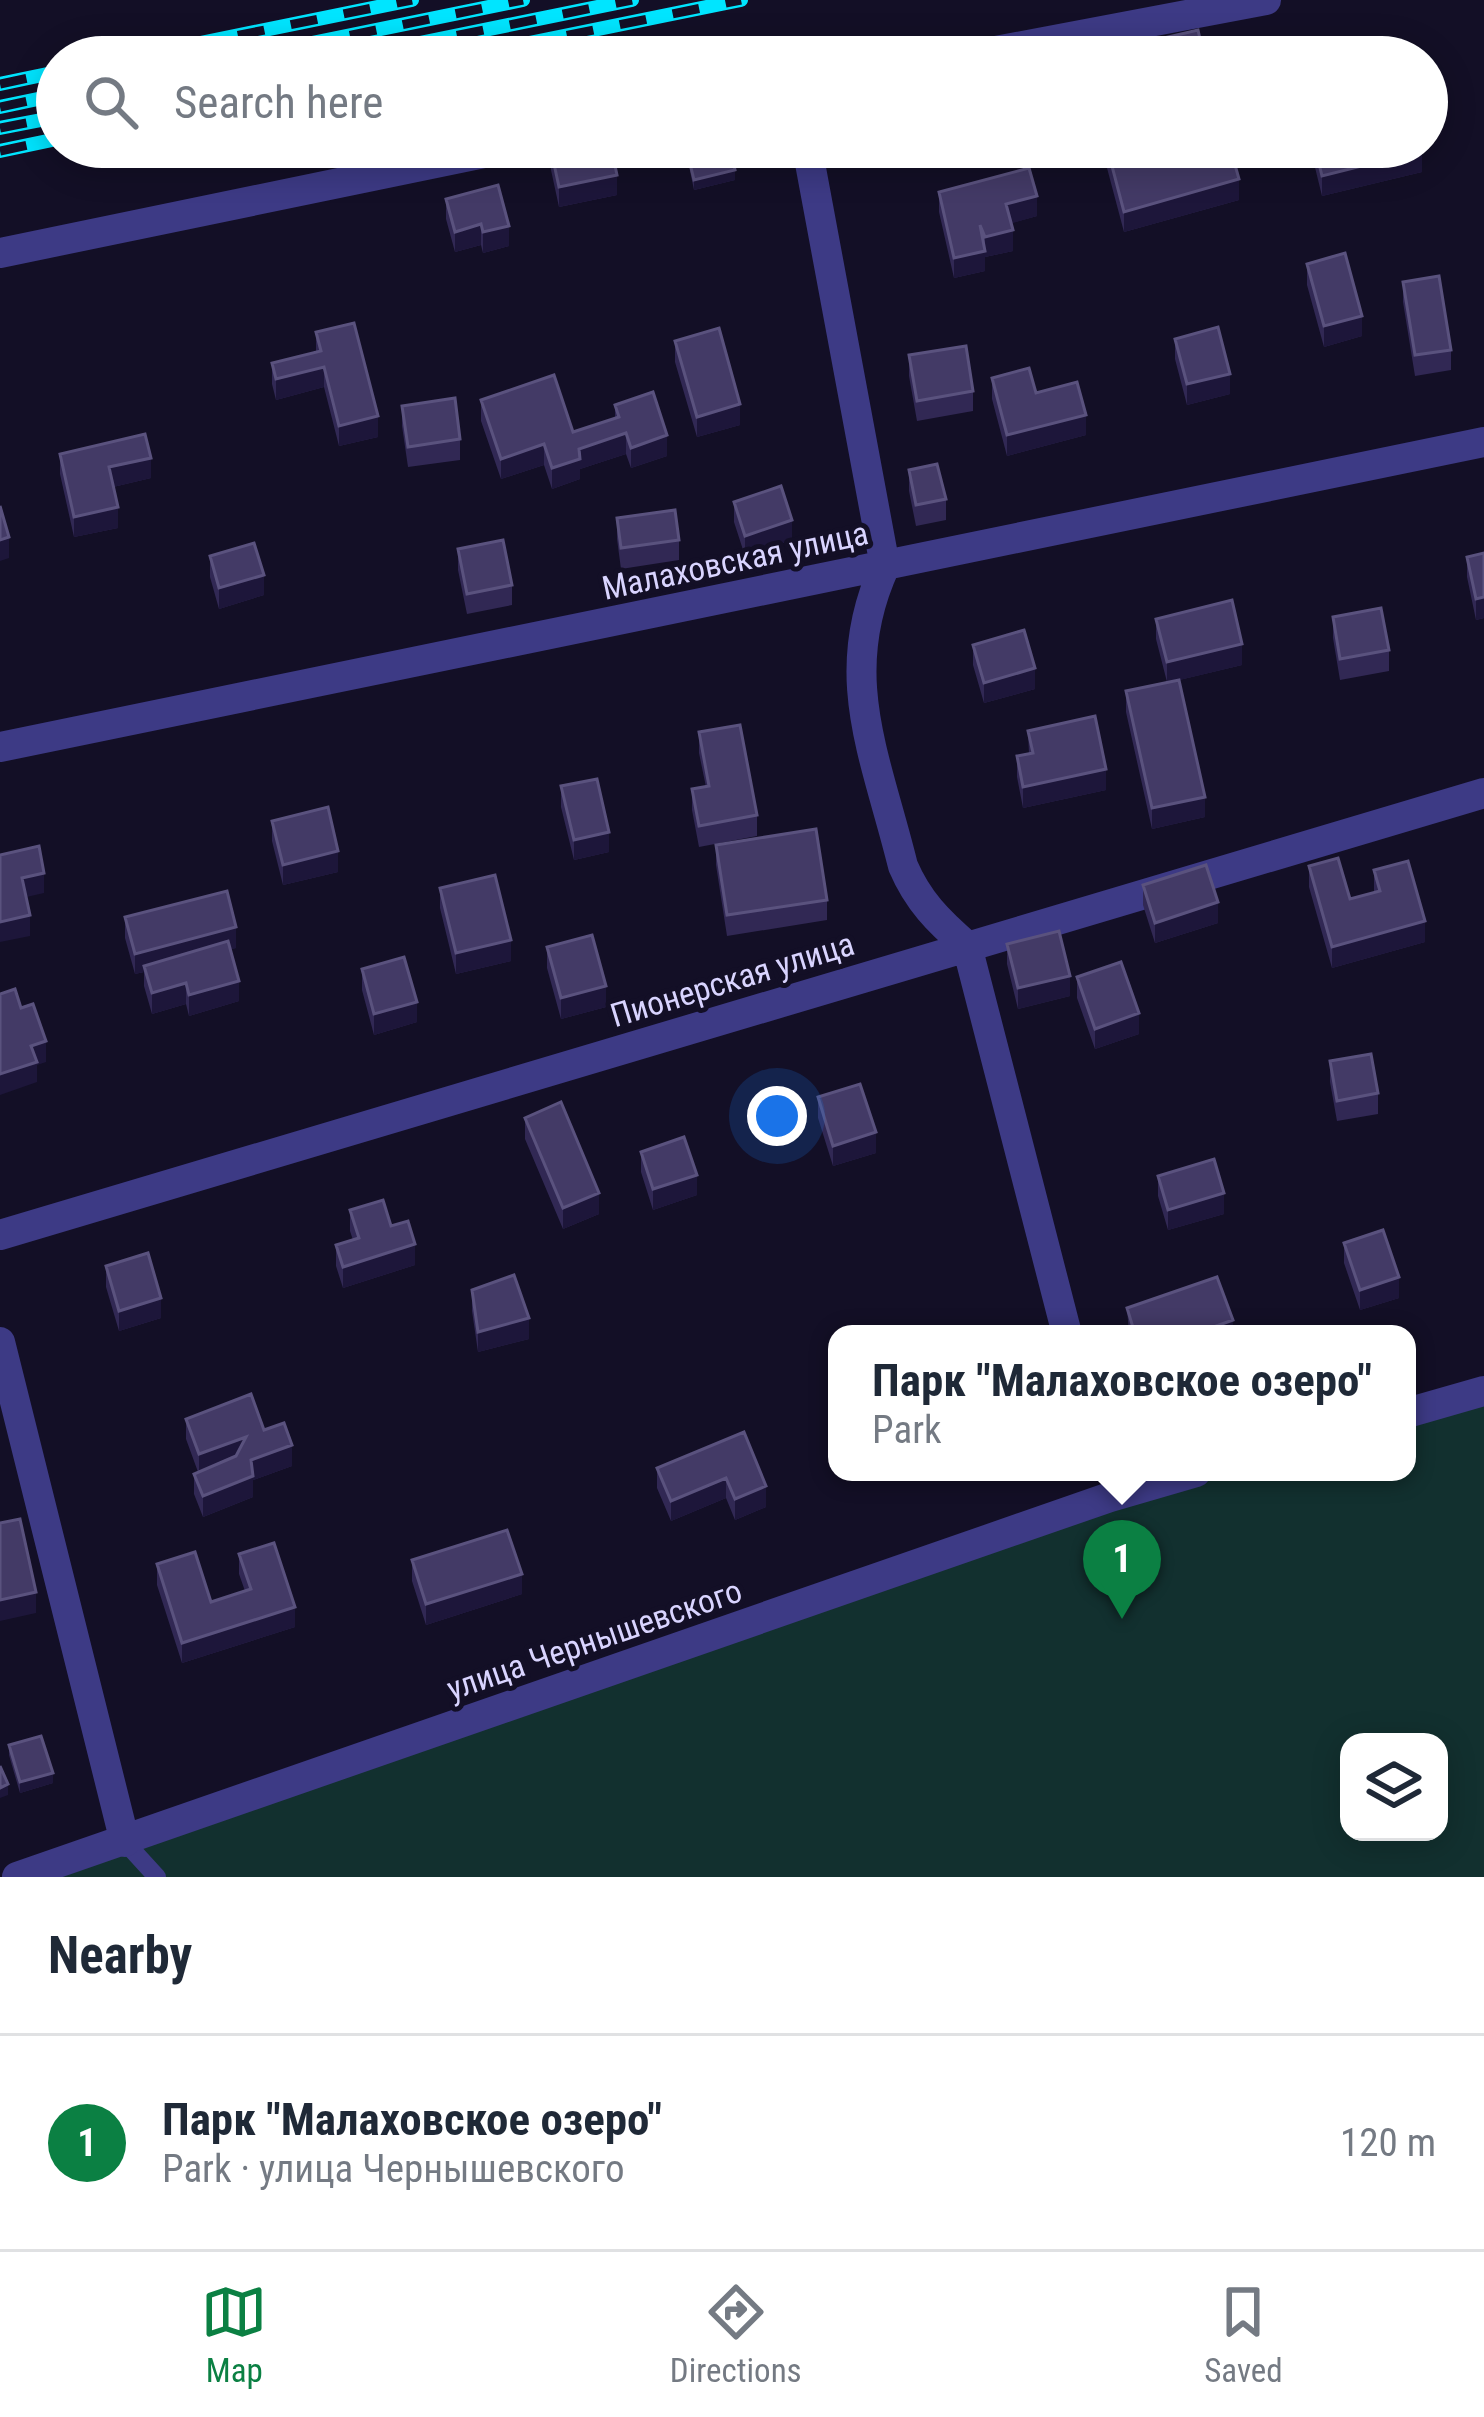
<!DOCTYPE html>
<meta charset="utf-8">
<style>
:root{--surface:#fff;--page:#f6f6f7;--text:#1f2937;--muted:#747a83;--line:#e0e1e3;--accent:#0b8043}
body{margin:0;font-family:"Roboto Condensed",sans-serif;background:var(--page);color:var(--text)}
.controls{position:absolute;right:36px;bottom:36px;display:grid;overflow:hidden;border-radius:24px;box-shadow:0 6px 30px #0003}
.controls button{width:108px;height:108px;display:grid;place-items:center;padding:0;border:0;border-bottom:3px solid var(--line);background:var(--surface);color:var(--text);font:60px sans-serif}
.you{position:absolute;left:777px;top:1116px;width:42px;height:42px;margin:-30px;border:9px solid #fff;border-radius:50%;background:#1a73e8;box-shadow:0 0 0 18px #1a73e833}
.badge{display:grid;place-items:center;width:78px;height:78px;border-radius:50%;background:var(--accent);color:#fff;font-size:39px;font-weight:700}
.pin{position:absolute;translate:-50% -99px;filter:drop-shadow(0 3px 6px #0008)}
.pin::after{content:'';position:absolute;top:63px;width:42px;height:36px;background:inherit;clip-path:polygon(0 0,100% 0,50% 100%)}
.popup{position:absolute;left:828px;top:1325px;width:588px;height:156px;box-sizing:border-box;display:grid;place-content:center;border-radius:24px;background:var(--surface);filter:drop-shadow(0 3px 9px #0005);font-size:39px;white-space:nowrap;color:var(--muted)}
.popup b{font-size:45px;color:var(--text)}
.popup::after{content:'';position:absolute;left:50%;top:100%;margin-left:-24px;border:24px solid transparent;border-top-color:var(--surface)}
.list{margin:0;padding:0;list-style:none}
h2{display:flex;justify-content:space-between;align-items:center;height:156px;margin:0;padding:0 48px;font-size:51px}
h2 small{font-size:39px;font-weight:400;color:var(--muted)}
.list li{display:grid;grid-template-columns:78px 1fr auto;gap:36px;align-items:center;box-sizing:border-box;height:216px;padding:0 48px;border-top:3px solid var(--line)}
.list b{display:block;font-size:45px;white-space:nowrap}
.list p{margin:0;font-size:39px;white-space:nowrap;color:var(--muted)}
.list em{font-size:39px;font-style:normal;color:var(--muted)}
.icon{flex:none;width:66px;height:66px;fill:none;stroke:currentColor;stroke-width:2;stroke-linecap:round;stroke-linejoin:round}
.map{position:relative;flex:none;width:1484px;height:1877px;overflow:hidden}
.search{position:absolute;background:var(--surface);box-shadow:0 6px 30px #0003;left:36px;right:36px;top:36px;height:132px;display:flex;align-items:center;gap:30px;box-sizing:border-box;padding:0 42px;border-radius:66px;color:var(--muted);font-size:45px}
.sheet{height:372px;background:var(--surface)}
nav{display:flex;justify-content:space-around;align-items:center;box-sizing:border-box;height:168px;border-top:3px solid var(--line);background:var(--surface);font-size:33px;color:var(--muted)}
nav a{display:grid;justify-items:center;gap:6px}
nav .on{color:var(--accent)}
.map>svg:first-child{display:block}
</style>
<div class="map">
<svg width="1484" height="1877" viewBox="0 0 1484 1877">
<rect width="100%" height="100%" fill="#130f26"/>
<path fill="#12302f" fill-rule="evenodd" d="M1484,1378v499h-1467l1170,-405h220v-69zM1349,1742h90v90h-90z"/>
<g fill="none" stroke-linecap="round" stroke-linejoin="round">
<path stroke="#3d3a85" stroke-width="18" d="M125,1842l32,35"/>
<path stroke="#3d3a85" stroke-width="30" d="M964,57l302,-57
M807,147l78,419c-50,109 -9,190 18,300 15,35 35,55 64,80l100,388
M0,253l513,-106
M0,747l1484,-305
M0,1235l1484,-442
M0,1342l125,500
M1407,1413l77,-22
M17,1877l1093,-380 86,-25"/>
<g stroke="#00e5ff" stroke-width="14">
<path id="rail" d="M132,57l280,-57
M244,57l279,-57
M351,57l281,-57
M461,57l280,-57
M0,84l57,-12
M0,107l57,-12
M0,128l57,-11
M0,151l57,-12"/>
</g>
<use href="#rail" stroke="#130f26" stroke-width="9" stroke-dasharray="27" stroke-linecap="butt"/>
</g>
<path fill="#312854" d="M685,147h45l5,33 -41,10z
M1107,147l132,53 -115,32 -17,-64z
M1310,147h111l1,25 -100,24z
M551,150l66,45 -58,12 -8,-37z
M939,192l98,24 -26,7 2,28 -28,6v14l-31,7 -15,-66z
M446,199l63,47 -26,7 -2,-8 -26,7 -9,-33z
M1307,264l55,72 -38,11 -17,-62z
M1403,282l48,68v20l-36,6 -12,-74z
M316,332l62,105 -39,9 -15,-59 -48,13 -4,-16v-21l44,-11z
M1175,339l55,55 -43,11 -12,-46z
M675,341l65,84 -43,12 -22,-75z
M909,355l64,36v20l-56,10 -8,-45z
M992,378l44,15 50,42 -79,21 -15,-57z
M481,400l92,32 42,-14v-13l52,51 -36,12 -5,-14 -46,15v10l-28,10 -8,-24 -43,14 -20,-58z
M402,406l58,33v21l-52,7 -6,-41z
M60,454l91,24 -38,9 5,41 -44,9 -14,-63z
M909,470l37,29v21l-30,6 -7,-35z
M734,502l58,38 -47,16 -11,-34z
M617,518l62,22v20l-58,9 -4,-30z
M458,549l54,36v20l-45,9 -9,-44z
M1484,553v65l-8,2 -9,-43v-20z
M210,556l54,39 -45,14 -9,-32z
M1333,617l56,33v21l-49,9 -7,-42z
M1156,619l86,46 -63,15 26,137 -53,12 -26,-117v-21l41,-9 -11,-43z
M973,645l62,44 -51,14 -11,-38z
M1028,731l78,59 -83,18 -6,-31v-21l12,-2z
M699,732l58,83v21l-58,11 -7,-37v-21l14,-2 -7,-34z
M561,786l48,66 -35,8 -13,-53z
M272,821l66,51 -55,13 -11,-44z
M716,845l111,55v20l-100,16 -11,-71z
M1309,866l41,33 24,-7v-22l51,72 -93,26 -23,-81z
M1143,885l75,38 -63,20 -12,-38z
M440,888l71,73 -55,13 -16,-66z
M125,917l111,31 -6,1 9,52 -50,15 -3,-12 -34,10 -8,-28v-14l-9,2 -10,-36z
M1007,944l63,52 -52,13 -11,-45z
M547,947l59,60 -45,12 -14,-51z
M362,969l55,53 -43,13 -12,-45z
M1077,977l62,57 -44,15 -18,-51z
M1330,1061l48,32v21l-41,7 -7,-39z
M818,1097l58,56 -43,13 -15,-48z
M525,1118l74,96 -36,15 -38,-90z
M641,1152l56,43 -44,15 -12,-38z
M1158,1176l66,38 -56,16 -10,-34z
M350,1210l41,16 24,39 -72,23 -7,-22v-21l17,-5 -3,-9z
M1344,1243l55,55 -39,12 -16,-47z
M106,1266l55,52 -42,13 -13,-44z
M472,1290l57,49 -51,13 -6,-41z
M1127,1308l106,26h-104z
M186,1419l78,11 28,36 -39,14v17l-50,20 -9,-23v-20l4,-2 -12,-33z
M744,1432l22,75 -31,13 -9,-22 -55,23 -14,-33v-20z
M239,1554l56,73 -113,36 -25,-78v-21l54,38 34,-11 -6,-17z
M412,1560l110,34 -96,31 -14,-44z
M9,1745l44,38 -33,10 -11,-38z"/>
<path fill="#1d163a" d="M1422,151v21l-100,24v-20z
M735,170v10l-41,10v-10z
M617,175v20l-58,12v-20z
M1239,179v21l-115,32v-20z
M1037,196v20l-31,9v-21z
M481,224v21l-26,7v-20z
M509,226v20l-26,7v-21z
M1013,230v21l-28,6v14l-31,7v-20l31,-7v-14z
M1362,316v20l-38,11v-21z
M324,367v20l-48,13v-21z
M1230,374v20l-43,11v-21z
M740,404v21l-43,12v-20z
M1086,415v20l-79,21v-21z
M378,416v21l-39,9v-20z
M626,433v21l-46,15v10l-28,10v-21l27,-19z
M667,435v21l-36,12v-20z
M544,444v21l-43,14v-20z
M151,458v20l-42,10v-21z
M118,507v21l-44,9v-20z
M792,520v20l-47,16v-20z
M9,537v21l-9,3v-21z
M264,575v20l-45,14v-21z
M1484,597v21l-8,2v-21z
M1242,644v21l-75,18v-21z
M1035,668v21l-51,14v-20z
M1106,769v21l-83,18v-21z
M1205,797v20l-53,12v-21z
M609,832v20l-35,8v-20z
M338,851v21l-55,13v-20z
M44,873v20l-22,5v-20z
M1218,902v21l-63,20v-20z
M30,915v21l-30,6v-20z
M1425,921v21l-93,26v-21z
M236,927v21l-90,24 -2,-6v6l-9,2v-20z
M511,940v21l-55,13v-21z
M1070,976v20l-52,13v-21z
M239,981v20l-50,15v-21z
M186,983v21l-34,10v-21z
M606,986v21l-45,12v-21z
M417,1002v20l-43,13v-21z
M1139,1013v21l-44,15v-20z
M46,1041v21l-9,3v17l-37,13v-21l31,-28z
M876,1132v21l-43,13v-20z
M697,1175v20l-44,15v-21z
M599,1193v21l-36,15v-21z
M1224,1193v21l-56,16v-20z
M415,1244v21l-72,23v-21z
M1399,1277v21l-39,12v-20z
M161,1298v20l-42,13v-20z
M529,1318v21l-51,13v-20z
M1233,1320v14h-39z
M246,1437v20l-47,18v-21z
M292,1445v21l-39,14v17l-50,20v-21l48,-36z
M726,1478v20l-55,23v-20z
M766,1486v21l-31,13v-21z
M522,1574v20l-96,31v-21z
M36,1592v21l-36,8v-21z
M295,1607v20l-113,36v-20z
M53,1773v10l-33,10v-11z
M8,1784v11l-8,3v-10z"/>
<path fill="#433a66" stroke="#5a527e" stroke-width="3" d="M1198,30l6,27h-122z
M565,147h46l6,28 -58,12 -8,-37z
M686,147h44l5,23 -41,10z
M1107,147h123l9,32 -115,33z
M1315,147h106l1,4 -100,25z
M1029,168l8,28 -31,8 7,26 -28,7 -5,-12 5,26 -31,7 -15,-66z
M498,185l11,41 -26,6 -2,-8 -26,8 -9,-33z
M1345,253l17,63 -38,10 -17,-62z
M1439,276l12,74 -36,5 -12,-73z
M354,323l24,93 -39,10 -15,-59 -48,12 -4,-16 49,-12 -5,-19z
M1218,327l12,47 -43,10 -12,-45z
M719,328l21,76 -43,13 -22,-76z
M966,346l7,45 -56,10 -8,-46z
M1029,368l7,25 41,-11 9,33 -79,20 -15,-57z
M554,375l19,57 46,-15 -4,-12 38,-13 14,43 -36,13 -5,-15 -47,16 1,10 -28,9 -8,-24 -43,15 -20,-59z
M455,398l5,41 -52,8 -6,-41z
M145,434l6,24 -42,9 9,40 -44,10 -14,-63z
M937,464l9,35 -30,6 -7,-35z
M781,486l11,34 -47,16 -11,-34z
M0,506l9,31 -9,3z
M675,510l4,30 -58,8 -4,-30z
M503,540l9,45 -45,9 -9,-45z
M254,543l10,32 -45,13 -9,-32z
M1484,553v44l-8,2 -9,-42z
M1232,600l10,44 -75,18 -11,-43z
M1381,608l8,42 -49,9 -7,-42z
M1024,630l11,38 -51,15 -11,-38z
M1179,680l26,117 -53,11 -26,-117z
M1095,716l11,53 -83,18 -6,-31 16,-3 -5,-22z
M740,725l17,90 -58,11 -7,-37 17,-3 -10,-54z
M597,779l12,53 -35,8 -13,-54z
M328,807l10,44 -55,14 -11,-44z
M816,829l11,71 -100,15 -11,-70z
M39,846l5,27 -22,5 8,37 -30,7v-67z
M1338,858l12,41 30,-8 -6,-21 34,-9 17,60 -93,26 -23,-81z
M1206,865l12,37 -63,21 -12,-38z
M495,875l16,65 -55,13 -16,-65z
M227,891l9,36 -101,27 -10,-37z
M1059,931l11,45 -52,12 -11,-44z
M592,935l14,51 -45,12 -14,-51z
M228,941l11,40 -50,14 -3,-12 -34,10 -8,-27z
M404,957l13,45 -43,12 -12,-45z
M1121,962l18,51 -44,16 -18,-52z
M15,989l6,19 12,-4 13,37 -15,5 6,16 -37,12v-80z
M1371,1054l7,39 -41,8 -7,-40z
M860,1084l16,48 -43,14 -15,-49z
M561,1102l38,91 -36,15 -38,-90z
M684,1137l13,38 -44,14 -12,-37z
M1214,1159l10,34 -56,17 -10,-34z
M383,1200l8,26 17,-5 7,23 -72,23 -7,-22 23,-7 -9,-28z
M1383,1230l16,47 -39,13 -16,-47z
M148,1253l13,45 -42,13 -13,-45z
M514,1275l15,43 -51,14 -6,-42z
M1217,1277l16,43 -39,14h-59l-8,-26z
M251,1394l13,36 20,-7 8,22 -41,15 2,16 -50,20 -9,-22 42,-18 10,-19 -47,17 -13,-35z
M744,1432l22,54 -31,13 -9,-21 -55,23 -14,-33z
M20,1519l16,73 -36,8v-77z
M507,1530l15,44 -96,30 -14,-44z
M274,1543l21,64 -113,36 -25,-79 38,-12 16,50 40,-13 -12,-35z
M41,1736l12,37 -33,9 -11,-37z
M0,1766l8,18 -8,4z"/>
<g text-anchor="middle" stroke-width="10" stroke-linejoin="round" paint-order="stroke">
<g font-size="33" fill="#d9d4ff" stroke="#130f26">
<text transform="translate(735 560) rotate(-12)" y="12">Малаховская улица</text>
<text transform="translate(732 979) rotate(-17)" y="12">Пионерская улица</text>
<text transform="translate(594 1639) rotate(-19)" y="12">улица Чернышевского</text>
</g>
</g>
</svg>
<div class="controls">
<button><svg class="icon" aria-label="layers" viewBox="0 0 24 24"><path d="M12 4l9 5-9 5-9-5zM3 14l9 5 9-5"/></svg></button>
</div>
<div class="you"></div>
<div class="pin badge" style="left:1122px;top:1619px">1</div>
<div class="popup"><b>Парк &quot;Малаховское озеро&quot;</b>Park</div>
<div class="search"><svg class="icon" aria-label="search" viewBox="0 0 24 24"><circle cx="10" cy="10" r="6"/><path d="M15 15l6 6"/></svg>Search here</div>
</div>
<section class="sheet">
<h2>Nearby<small></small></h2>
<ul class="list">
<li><span class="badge">1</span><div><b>Парк &quot;Малаховское озеро&quot;</b><p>Park · улица Чернышевского</p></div><em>120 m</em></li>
</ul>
</section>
<nav>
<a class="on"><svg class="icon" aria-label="map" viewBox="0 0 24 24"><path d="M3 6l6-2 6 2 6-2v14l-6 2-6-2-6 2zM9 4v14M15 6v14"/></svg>Map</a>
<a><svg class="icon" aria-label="directions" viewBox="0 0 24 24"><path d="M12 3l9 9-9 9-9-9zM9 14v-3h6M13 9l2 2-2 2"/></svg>Directions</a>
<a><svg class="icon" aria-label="saved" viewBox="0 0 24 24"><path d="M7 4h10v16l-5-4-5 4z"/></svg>Saved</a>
</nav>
